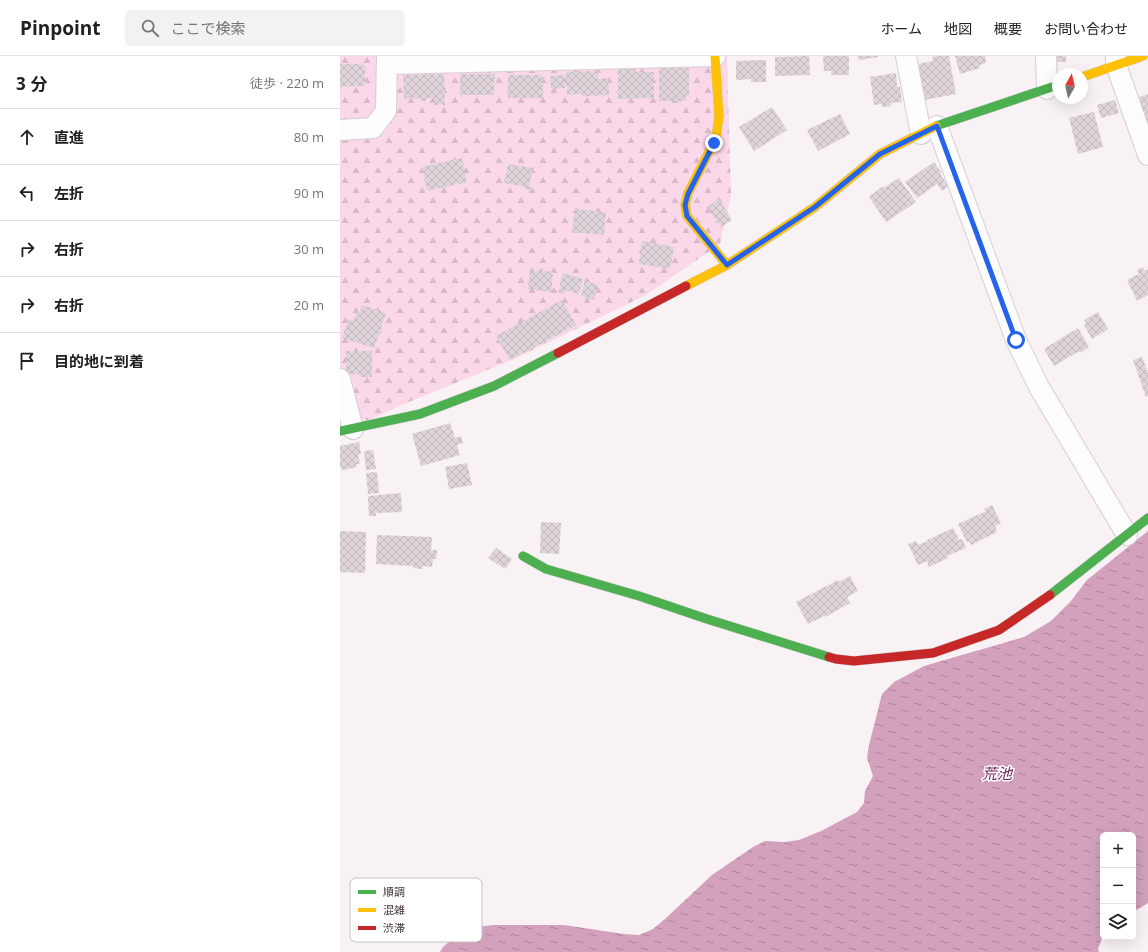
<!DOCTYPE html>
<html lang="ja">
<meta charset="utf-8">
<style>
:root{--surface:#fff;--page:#f2f2f2;--text:#202124;--muted:#757577;--line:#e0e0e0}
body{margin:0;font-family:"Open Sans","Noto Sans JP",sans-serif;background:var(--page);color:var(--text)}
.controls{position:absolute;right:12px;bottom:12px;display:grid;overflow:hidden;border-radius:6px;box-shadow:0 4px 16px #0002}
.controls button{width:36px;height:36px;display:grid;place-items:center;padding:0;border:0;border-bottom:1px solid var(--line);background:var(--surface);color:var(--text);font:20px sans-serif}
.compass{position:absolute;left:712px;top:12px;width:36px;height:36px;border-radius:50%;background:var(--surface);box-shadow:0 4px 16px #0002;rotate:8deg}
.stop{position:absolute;width:12px;height:12px;margin:-9px;border:3px solid #2563eb;border-radius:50%;background:#fff}
.stop.end{background:#2563eb;border-color:#fff;box-shadow:0 1px 4px #0008}
.list{margin:0;padding:0;list-style:none}
h2{display:flex;justify-content:space-between;align-items:center;height:52px;margin:0;padding:0 16px;font-size:17px}
h2 small{font-size:13px;font-weight:400;color:var(--muted)}
.list li{display:grid;grid-template-columns:26px 1fr auto;gap:12px;align-items:center;box-sizing:border-box;height:56px;padding:0 16px;border-top:1px solid var(--line)}
.list b{display:block;font-size:15px;white-space:nowrap}
.list em{font-size:13px;font-style:normal;color:var(--muted)}
.icon{flex:none;width:22px;height:22px;fill:none;stroke:currentColor;stroke-width:2;stroke-linecap:round;stroke-linejoin:round}
.map{position:relative;flex:none;width:808px;height:896px;overflow:hidden}
header{display:flex;align-items:center;gap:24px;box-sizing:border-box;height:56px;padding:0 20px;background:var(--surface);border-bottom:1px solid var(--line)}
header strong{font-size:19px}
nav{display:flex;gap:22px;margin-inline-start:auto;font-size:14px}
.search{width:280px;height:36px;background:var(--page);display:flex;align-items:center;gap:10px;box-sizing:border-box;padding:0 14px;border-radius:6px;color:var(--muted);font-size:15px}
main{display:flex}
aside{flex:1;background:var(--surface)}
.map>svg:first-child{display:block}
</style>
<header>
<strong>Pinpoint</strong>
<div class="search"><svg class="icon" aria-label="search" viewBox="0 0 24 24"><circle cx="10" cy="10" r="6"/><path d="M15 15l6 6"/></svg>ここで検索</div>
<nav><a>ホーム</a><a>地図</a><a>概要</a><a>お問い合わせ</a></nav>
</header>
<main>
<aside>
<h2>3 分<small>徒歩 · 220 m</small></h2>
<ul class="list">
<li><svg class="icon" aria-label="ahead" viewBox="0 0 24 24"><path d="M12 20V5M6 11l6-6 6 6"/></svg><div><b>直進</b></div><em>80 m</em></li>
<li><svg class="icon" aria-label="left" viewBox="0 0 24 24"><path d="M17 20v-9H6M10 6l-5 5 5 5"/></svg><div><b>左折</b></div><em>90 m</em></li>
<li><svg class="icon" aria-label="right" viewBox="0 0 24 24"><path d="M7 20v-9h11M14 6l5 5-5 5"/></svg><div><b>右折</b></div><em>30 m</em></li>
<li><svg class="icon" aria-label="right" viewBox="0 0 24 24"><path d="M7 20v-9h11M14 6l5 5-5 5"/></svg><div><b>右折</b></div><em>20 m</em></li>
<li><svg class="icon" aria-label="arrive" viewBox="0 0 24 24"><path d="M6 21V4h12l-3 4 3 4H6"/></svg><div><b>目的地に到着</b></div></li>
</ul>
</aside>
<div class="map">
<svg width="808" height="896" viewBox="0 0 808 896">
<defs>
<pattern id="forest-firs" width="22" height="20" patternUnits="userSpaceOnUse"><rect width="22" height="20" fill="#fad7e9"/><path d="M5 1l3.5 6h-7zM16 11l3.5 6h-7z" fill="#d8b9c9"/></pattern>
<pattern id="water-ripples" width="26" height="14" patternUnits="userSpaceOnUse"><rect width="26" height="14" fill="#d3a1bc"/><path d="M2 4q2-2 4 0t4 0M15 11q2-2 4 0t4 0" fill="none" stroke="#ad849a"/></pattern>
<pattern id="building-cross-hatch" width="8" height="8" patternUnits="userSpaceOnUse"><rect width="8" height="8" fill="#ded4d9"/><path d="M0 0l8 8M0 8l8-8" fill="none" stroke="#c0b6bb"/></pattern>
</defs>
<rect width="100%" height="100%" fill="#f8f2f5"/>
<path fill="url(#forest-firs)" d="M0,0h387l4,140 -11,48 -74,51 -132,64 -105,43 -42,19 -27,-9z"/>
<path fill="url(#water-ripples)" d="M808,475v372l-15,9v-77h-30v101l-5,13 1,3h-659l3,-5 17,-15 16,-5 18,-2h70l60,9 15,1 14,-6 12,-10 47,-44 41,-28 12,-6 19,1 15,-2 22,-9 36,-19 7,-9 1,-12 8,-15 -6,-18 2,-13 13,-51 12,-12 30,-16 100,-29 27,-16 20,-20 16,-21z"/>
<path fill="url(#building-cross-hatch)" d="M469,0l1,19 -35,1v-19z
M483,0h26v19h-18v-4h-7z
M518,0h20v1l-19,3z
M597,0h12l7,38 -32,6 -7,-36 16,-3 -1,-4z
M615,0h30l1,7 -7,2 1,3 -20,6z
M716,0h10v6h-10z
M426,4v22h-15v-3l-15,1v-19z
M0,8h19v1h6v21l-25,1z
M295,12l1,4h18v26l-36,1v-30z
M319,12h30v28h-3v5h-27z
M258,15v8l10,-1 1,17 -27,1 -1,-2 -14,1 -1,-23z
M556,17l1,14h3l2,15 -11,1v3l-9,1v-3l-8,1 -4,-28z
M104,18l1,31h-10v-7h-9v3h-6v-3l-16,1 -1,-24z
M120,18h35l-1,21h-34z
M168,19h35v23h-35z
M224,19l1,13 -14,1 -1,-13z
M808,38v30l-2,1 -9,-27z
M775,44l4,13 -18,5 -4,-13z
M432,51l15,23 -33,21 -15,-24z
M754,56l9,35 -25,7 -9,-36z
M500,58l10,20 -32,17 -11,-21z
M122,102l5,24 -40,9 -5,-24z
M594,106l8,11 -2,1 8,12 -6,5 -5,-7 -20,14 -12,-16z
M168,108l25,4 -4,19h3v3l-9,-2v-2l-19,-3z
M559,122l17,24 -30,20 -17,-25 14,-11 1,2z
M379,143l13,21 -11,7 -14,-20z
M235,153l31,3 -2,23 -32,-3z
M302,185l32,6 -4,22 -31,-5z
M803,211l1,4 4,-2v26l-11,6 -10,-21 12,-6 -2,-4z
M199,212h4v3l10,1 -2,20 -23,-3 2,-19 9,1z
M223,217l20,6 -4,15 -13,-4 -2,4 -6,-2z
M245,225l13,4 -4,15 -13,-4z
M222,244l14,25 -66,35 -14,-24z
M22,249l24,8 -12,35 -32,-10 7,-19 4,2 4,-11 3,2z
M758,256l10,17 -16,10 -8,-14 2,-2 -2,-3z
M738,272l11,19 -9,6 -1,-2 -25,15 -10,-17z
M6,295h26v26h-13v-3h-13z
M802,301l6,16v23l-2,1 -13,-37z
M110,367l5,15 6,-2 2,7 -6,2 3,10 -39,11 -9,-32z
M19,386l2,12h-3l2,10h-4l1,3 -15,3 -1,-3h-1v-21z
M33,394l3,19 -10,1 -2,-19z
M127,407l5,22 -23,4 -4,-22z
M37,416l2,21 -11,1 -2,-21z
M61,437l1,19 -26,1v3h-7l-1,-20z
M652,449l9,18 -6,3 2,6 -26,13 -2,-4 -2,1 -9,-18 28,-13 -2,-2z
M201,466l20,1 -2,31 -19,-1z
M613,472l6,12 3,-1 4,9 -19,8 1,2 -19,9 -2,-6 -9,4 -10,-21 8,-3 2,4 10,-4 -1,-1z
M0,475l26,1 -1,41 -25,-1z
M37,479l55,2 -1,13h6l-1,9h-3l-1,8 -10,-1v3l-9,-1v-2l-37,-2z
M156,492l16,11 -7,10 -17,-11z
M510,520l8,15 -11,6 3,6 -25,14 -1,-1 -16,8 -12,-22 42,-22 1,2z"/>
<g fill="none" stroke-linecap="round" stroke-linejoin="round">
<g stroke="#d7cdd2" stroke-width="22">
<path id="street" d="M566,0l15,78
M706,0l1,33
M776,0v9l32,90
M47,8l328,-8
M597,70l79,214 23,47 88,148
M0,74l33,-2 13,-17 1,-55
M0,323l13,50"/>
</g>
<g stroke="#d7cdd2" stroke-width="10">
<path id="fast" d="M596,70l122,-41
M0,375l80,-17 74,-28 64,-33
M183,500l23,13 93,27 68,23 122,38
M710,539l98,-77"/>
</g>
<g stroke="#d7cdd2" stroke-width="10">
<path id="slow" d="M375,0l4,60 -3,22 -28,55 -3,12 2,11 40,49
M742,21l61,-21
M346,230l41,-21 88,-58 65,-53 56,-28"/>
</g>
<g stroke="#d7cdd2" stroke-width="10">
<path id="jam" d="M218,297l128,-67
M489,601l7,2 18,2 79,-8 66,-23 51,-35"/>
</g>
<use href="#street" stroke="#fefdfe" stroke-width="20"/>
<use href="#fast" stroke="#4caf50" stroke-width="9"/>
<use href="#slow" stroke="#ffc107" stroke-width="9"/>
<use href="#jam" stroke="#c62828" stroke-width="9"/>
</g>
<g fill="none" stroke-linecap="round" stroke-linejoin="round">
<path stroke="#2563eb" stroke-width="5" d="M374,87l-26,51 -3,11 2,11 40,49 88,-58 65,-53 57,-28 79,214"/>
</g>
<g text-anchor="middle" stroke-width="3" stroke-linejoin="round" paint-order="stroke">
<g font-size="15" font-style="italic" fill="#6d1b4f" stroke="#fff">
<text x="657" y="723">荒池</text>
</g>
</g>
<rect x="10" y="822" width="132" height="64" rx="6" fill="#fff" stroke="#c6c2c4" stroke-width="1"/>
<rect x="18" y="834" width="18" height="4" fill="#4caf50"/>
<rect x="18" y="852" width="18" height="4" fill="#ffc107"/>
<rect x="18" y="870" width="18" height="4" fill="#c62828"/>
<g font-size="11" fill="#41333a">
<text x="43" y="840">順調</text>
<text x="43" y="858">混雑</text>
<text x="43" y="876">渋滞</text>
</g>
</svg>
<div class="controls">
<button>+</button>
<button>−</button>
<button><svg class="icon" aria-label="layers" viewBox="0 0 24 24"><path d="M12 4l9 5-9 5-9-5zM3 14l9 5 9-5"/></svg></button>
</div>
<svg class="compass" viewBox="-18 -18 36 36"><path d="M0-13l5 13h-10z" fill="#e53935"/><path d="M0 13l5-13h-10z" fill="#757577"/></svg>
<div class="stop" style="left:676px;top:284px"></div>
<div class="stop end" style="left:374px;top:87px"></div>
</div>
</main>
